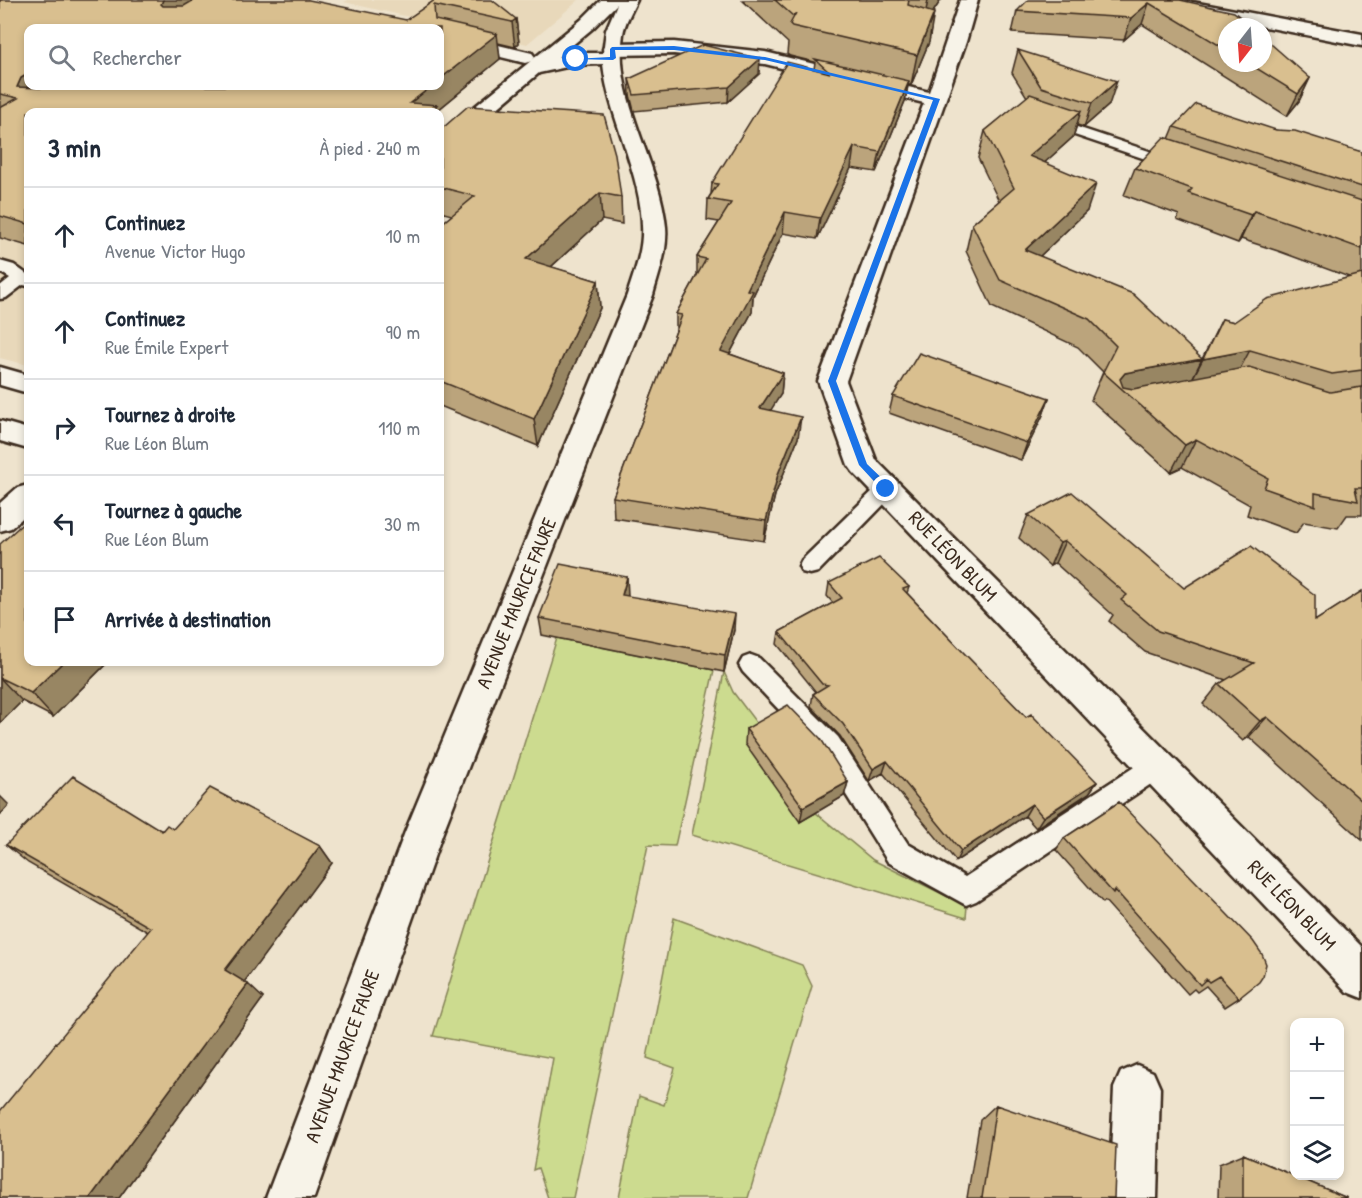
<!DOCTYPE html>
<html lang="fr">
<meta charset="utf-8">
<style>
:root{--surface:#fff;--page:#f6f6f7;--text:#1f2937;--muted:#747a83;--line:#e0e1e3}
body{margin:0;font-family:"Patrick Hand",sans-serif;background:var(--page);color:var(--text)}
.controls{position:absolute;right:18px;bottom:18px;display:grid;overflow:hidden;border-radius:12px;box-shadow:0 3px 9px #0003}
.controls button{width:54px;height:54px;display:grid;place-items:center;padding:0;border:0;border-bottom:2px solid var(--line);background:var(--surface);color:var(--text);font:30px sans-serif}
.compass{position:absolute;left:1218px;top:18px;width:54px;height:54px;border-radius:50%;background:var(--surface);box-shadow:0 3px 9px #0003;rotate:197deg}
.stop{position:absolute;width:18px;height:18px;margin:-14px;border:4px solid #1a73e8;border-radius:50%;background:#fff}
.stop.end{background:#1a73e8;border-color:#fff;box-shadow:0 2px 6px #0008}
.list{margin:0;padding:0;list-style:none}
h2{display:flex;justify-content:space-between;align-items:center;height:78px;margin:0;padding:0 24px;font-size:26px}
h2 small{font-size:20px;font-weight:400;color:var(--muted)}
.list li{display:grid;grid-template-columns:39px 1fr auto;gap:18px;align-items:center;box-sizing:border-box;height:96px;padding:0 24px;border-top:2px solid var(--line)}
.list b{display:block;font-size:22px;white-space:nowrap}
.list p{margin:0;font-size:20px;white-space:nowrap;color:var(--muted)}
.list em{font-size:20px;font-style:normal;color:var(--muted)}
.icon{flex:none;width:33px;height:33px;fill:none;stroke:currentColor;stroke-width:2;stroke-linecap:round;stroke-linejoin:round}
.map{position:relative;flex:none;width:1362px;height:1198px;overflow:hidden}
.search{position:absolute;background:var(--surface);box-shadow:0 3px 9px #0003;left:24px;top:24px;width:420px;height:66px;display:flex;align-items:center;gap:15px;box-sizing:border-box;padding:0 21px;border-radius:12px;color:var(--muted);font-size:22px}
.panel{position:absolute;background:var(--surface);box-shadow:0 3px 9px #0003;left:24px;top:108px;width:420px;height:558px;border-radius:12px}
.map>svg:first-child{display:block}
</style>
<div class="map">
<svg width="1362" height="1198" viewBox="0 0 1362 1198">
<rect width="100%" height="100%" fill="#eee3cd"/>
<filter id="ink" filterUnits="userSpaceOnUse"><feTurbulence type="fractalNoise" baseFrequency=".0167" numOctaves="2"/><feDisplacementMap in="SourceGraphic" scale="12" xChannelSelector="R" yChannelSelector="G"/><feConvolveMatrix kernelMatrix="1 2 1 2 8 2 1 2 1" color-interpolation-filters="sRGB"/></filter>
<g filter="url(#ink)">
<path fill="#e8d8ba" d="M348,0h231l-52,44 -183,-42z
M0,130l28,9v226l-28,-7z"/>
<path fill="#ccdb8f" stroke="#848256" stroke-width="1.5" d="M557,638l157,32 -39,176 -27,-1 -75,353h-25l-10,-30 -5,2 20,-112 -120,-22z
M724,672l9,20 31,41 36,88 16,-8 57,47 94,46 -1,12 -274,-83z
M674,918l128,47 10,21 -64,212h-129l20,-102 25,9 11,-37 -28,-10z"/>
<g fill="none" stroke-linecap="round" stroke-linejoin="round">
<g stroke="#3b2a1e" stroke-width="5">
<path id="lane" d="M1047,117l135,45 2,3 -2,3h-10l-130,-44 -2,-3 2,-3z
M0,261l14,4 14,10v11l-5,-1 -17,13 -6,1v-13l10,-8 -10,-6z
M887,482l7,2 3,5 -3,5 -76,78 -8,2 -8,-2 -3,-6 3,-6 78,-76z
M751,655l8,3 79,79 70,107 57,33 183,-119 9,-3 9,3 4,8 -4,8 -190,127 -10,4 -78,-43 -68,-109 -77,-81 -4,-7 4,-7z"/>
</g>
<g stroke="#3b2a1e" stroke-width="5">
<path id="street" d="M960,0h18l-12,42 -120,339 30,79 486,487v51l-15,-6 -494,-520 -5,-7 -30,-84 106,-278 -159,-39 -91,-10 -62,1 -7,-2 -2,-4 2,-4 7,-2 62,-1 91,10 164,40z
M1145,0h37l180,34v12l-208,-41 -6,-1z
M440,31l92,22 3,4 -3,4 -7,2 -85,-21z
M0,367l28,8v18l-28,-8z
M0,421l28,8v20l-28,-8z
M1137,1065l16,7 7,16 -3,110h-48l5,-110 7,-16z"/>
</g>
<g stroke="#3b2a1e" stroke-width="5">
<path id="secondary" d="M601,0h36c-5,11 -12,22 -14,34 -10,66 37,128 43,193 2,23 -7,46 -13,68l-210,537 -129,366h-48l139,-366 222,-537c6,-19 14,-39 15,-59 3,-57 -33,-115 -39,-172l-27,1 -37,8 -91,77 -8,1v-16l141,-115zM617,4l-11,26 -3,23h-27l-18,4 35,-29z
M28,485v28l-17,15 -11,3v-28l17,-15z"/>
</g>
<use href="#lane" fill="#f7f3e8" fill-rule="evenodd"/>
<use href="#street" fill="#f7f3e8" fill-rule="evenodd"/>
<use href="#secondary" fill="#f7f3e8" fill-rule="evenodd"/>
</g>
<path fill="#bba47b" stroke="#3b2a1e" stroke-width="1.5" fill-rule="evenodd" d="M0,0l406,20 29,-20 81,19 3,24 -4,4 -17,-4 2,16 -62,51 -410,2v134l-28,-8zM28,28l412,58h-412z
M742,0h199l-8,12 -4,30 -18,43h-3l-3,16 -29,71 -25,-4 -34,71 -34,-6 -30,63 -1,16 -22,42 53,19 -2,21 -11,16 28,28 -23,57 -11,46 -150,-23 -1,-21 63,-166v-17l21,-39v-18l22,-35 -12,-2 1,-21 3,-5 1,-11 102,-114 1,-7 -25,-6 -3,-2 1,-11z
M1180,0l47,27v36h36l47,15 -11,23 -12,15 -145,-92 -18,16 -112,-7 5,-22z
M1018,50l91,55 -25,22 -7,-2 -4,12 -28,25 42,49 -47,45 162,103 20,-40 12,3 115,-45 -71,-26 -37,-12 -3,4 -61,-23 2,-5 -55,-20 11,-27 34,-29 5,-12 102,3 86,22v363h-15l-9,13 -34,-6 -8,11 -49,-18 3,-10 -68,-38 -11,5 -80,-72 12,-28 -25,-25 -86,-40 -26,-56 6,-27 27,-23 -21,-43 7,-27 42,-34 -15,-24z
M759,74l-31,28 -94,9 -4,-16 -1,-16z
M440,116l1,10 180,71 1,27 -20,-4 -51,47 47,14 2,27 -62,138 -98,-40v-181l12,-10 -12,-3z
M893,396l156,2 -6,17 -22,45 -132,-47z
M1028,515l156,73 131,33 47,-30v249l-113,-103 -6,4 -40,-37 16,-20 7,-4 -81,-28 -36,-31 4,-6 -58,-52 -5,3 -31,-28z
M0,544l28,118h80l-55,55 -31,-16 -22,22z
M627,577v19l107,34 -10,42 -182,-37 -3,-17z
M829,583l80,4 -2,6 53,56 66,68 71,65 -8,11 -53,35 -11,-12 -69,45 -73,-88 -14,8 -29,-45 -29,-30 2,-12 3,-2 -39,-48 2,-12 54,-29 -6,-7z
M746,729l102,53 -4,14 -44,26 -55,-78z
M1119,802l120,196 -14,9 -19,-21 -9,6 -3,-3 -6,5 -83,-93 -2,2 -47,-53 8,-12z
M173,829l147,17 12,17 -88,119 19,16 -144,200h-119l148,-266 -120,-69 -22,-18z
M996,1105l118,93h-147l13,-78z
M1243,1154l104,44h-129l1,-34z"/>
<path fill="#988664" stroke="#3b2a1e" stroke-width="1.5" d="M163,0h35l-24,22 -13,-18z
M928,0h13l-18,27z
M1149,3l-7,21 -18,16 7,-22z
M934,13l-5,29 -18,43 6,-30z
M516,19l3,24 -4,4 -3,-25z
M497,34l3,25 -62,51 1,2h-27l-2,-9 22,-17h8v-7z
M760,59l-1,15 -31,28 1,-15z
M28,74v12h37l-31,17 -17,-16 4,-9z
M1310,78l-11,23 -12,15 11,-22z
M909,81l-4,20 -29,71 4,-20z
M1117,81l-8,24 -25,22 8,-24z
M1081,111l-8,26 -51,46 7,-27z
M854,147l-3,21 -34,71 3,-21z
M1096,184l-9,27 -70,67 8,-28z
M600,193l2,27 -72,66 -4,-27z
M1254,211l-13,28 -3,4 13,-28z
M785,212l-2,21 -30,63 -1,16 -32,60 1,-21 26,-61z
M598,281l2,27 -62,138 -4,-27z
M1250,350l-15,28 -47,9 15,-28z
M1202,359l-14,28 -57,10 -13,-12 2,-6 5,-6z
M783,373l-2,21 -22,35 1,-21z
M1049,398l-6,17 -22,45 6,-17z
M801,417l-3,21 -23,57 -11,46 2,-20 12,-47z
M1196,439l-14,28 -11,5 14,-27z
M1065,541l-10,22 -5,3 10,-23z
M627,577l1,17 -5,17 -1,-16z
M735,614l-1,16 -10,42 1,-17z
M63,662h45l-55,55 -22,-24z
M0,678l22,23 -22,22z
M1267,717l-18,20 -6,4 17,-20z
M887,761l-4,12 -14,8 4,-12z
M848,782l-4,14 -44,26 3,-15z
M1097,782l-8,11 -53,35 7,-11z
M0,796l9,9 -9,10z
M1032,804l-7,12 -69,45 5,-10z
M320,846l12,17 -90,122 -17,-15z
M248,984l15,14 -144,200h-29z"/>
<path fill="#d9bf8f" stroke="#3b2a1e" stroke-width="1.5" d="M0,0h163l-2,4 2,2h21l10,-6h115l97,20 29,-20h57l24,19 -4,3 -78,-17 1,15 62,14 -57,45v-51h-412v46l-7,4 -4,9 23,1 6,-2h386l-22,17 27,2 -4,4v3h-405v112l-28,-8v-108l18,-10 -18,-4z
M775,0h134l-1,5 26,8 -17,42 -125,-29 -2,-2 6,-11 -3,3z
M1028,0h152l54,12 18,15h-25v23l-78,-47 -18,15 -114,-7z
M1263,37l47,41 -12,16 -50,-31h15z
M703,45l57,14 -31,28 -95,8 -5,-16z
M1018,50l99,31 -25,22 -51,-16z
M815,59l94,22 -29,71 -26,-5 -34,71 -35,-6 -38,78 6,1 -32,60 62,22 -23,35 41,9 -23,57 -12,47 -153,-24 69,-182 -6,-1 30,-55 -9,-2 34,-54 -23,-4 10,-15 -6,-1 75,-121 43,11z
M1030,94l51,17 -52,45 67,28 -71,66 108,44 69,65 -77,14 -5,6 3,8 10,2 116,-22 81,25 32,-5v101h-7l3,13 -43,-8v13l-51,-18 4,-10 -72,-39 -11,6 -82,-73 13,-26 -27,-27 -89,-39 -28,-56 42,-36 -29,-57z
M1196,104l80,26 19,1 67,21v35l-188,-60z
M468,106l136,9 11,39 6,43 -21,-4 -74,66 72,22 -64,138 -94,-38v-156l35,-29 -35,-9v-60l5,-1z
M1164,137l198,64v48l-69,-25 -39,-13 -3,4 -63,-22 4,-4 -57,-21z
M1362,274v96l-30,4 -82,-24 -47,9 19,-40 12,3 33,-23z
M919,353l130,45 -22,45 -134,-47z
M1072,492l112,96 67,-42 64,49v26l47,-30v210l-95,-84 -7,4 -41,-37 35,-21 -96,-32 -37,-31 6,-5 -62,-54 -5,2 -32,-28z
M28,519v143h35l-32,31 -31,-15v-134z
M879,558l30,29 -6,2 57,60 66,68 5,-3 66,68 -54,35 -11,-13 -71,47 -74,-90 -14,8 -30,-45 -30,-30 15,-9 -6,-1 -43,-52 63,-34 -13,-15z
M560,564l67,13 -5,18 113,19 -10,41 -186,-37z
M788,705l33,34 27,43 -45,25 -57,-78z
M73,776l89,55 5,-6 6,4 37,-41 110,58 -95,124 23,14 -158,214h-90v-87l151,-183 -145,-83z
M1119,802l134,139 9,13 4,10 -3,12 -4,6 -20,16 -20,-22 -10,6 -3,-3 -6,6 -85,-95 -2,3 -49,-55z
M996,1105l120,40 -2,53h-132z
M1243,1154l104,44h-104z"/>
</g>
<path fill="#1a73e8" d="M674,46l91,11 175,42 -104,282 31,83 23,22v5h-7l-24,-26 -31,-84 105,-281 -168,-40 -91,-10h-59l1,8 -3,2 -40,-1 37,-2v-8l2,-2z"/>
<g text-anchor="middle" stroke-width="4.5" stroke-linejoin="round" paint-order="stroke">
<g font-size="20" fill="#3b2a1e" stroke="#f7f3e8">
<text transform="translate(953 556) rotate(46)" y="7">RUE LÉON BLUM</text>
<text transform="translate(516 603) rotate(-68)" y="7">AVENUE MAURICE FAURE</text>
<text transform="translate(1292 905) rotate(46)" y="7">RUE LÉON BLUM</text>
<text transform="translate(342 1056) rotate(-70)" y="7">AVENUE MAURICE FAURE</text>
</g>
</g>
</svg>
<div class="controls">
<button>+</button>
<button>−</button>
<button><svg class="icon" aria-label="layers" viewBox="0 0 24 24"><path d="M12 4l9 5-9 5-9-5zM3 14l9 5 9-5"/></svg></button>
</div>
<svg class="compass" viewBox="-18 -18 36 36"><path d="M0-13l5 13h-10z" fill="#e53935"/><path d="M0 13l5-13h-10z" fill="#747a83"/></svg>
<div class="stop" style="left:576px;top:59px"></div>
<div class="stop end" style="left:886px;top:489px"></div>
<div class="search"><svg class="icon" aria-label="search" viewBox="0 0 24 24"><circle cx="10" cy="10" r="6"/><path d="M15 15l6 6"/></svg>Rechercher</div>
<section class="panel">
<h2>3 min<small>À pied · 240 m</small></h2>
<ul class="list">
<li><svg class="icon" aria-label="ahead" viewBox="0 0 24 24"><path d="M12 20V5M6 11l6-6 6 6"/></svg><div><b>Continuez</b><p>Avenue Victor Hugo</p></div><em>10 m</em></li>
<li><svg class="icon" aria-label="ahead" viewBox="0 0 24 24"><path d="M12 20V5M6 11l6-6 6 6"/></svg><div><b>Continuez</b><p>Rue Émile Expert</p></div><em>90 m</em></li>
<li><svg class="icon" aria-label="right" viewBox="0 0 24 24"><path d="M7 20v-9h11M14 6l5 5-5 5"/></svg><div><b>Tournez à droite</b><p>Rue Léon Blum</p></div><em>110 m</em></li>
<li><svg class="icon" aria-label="left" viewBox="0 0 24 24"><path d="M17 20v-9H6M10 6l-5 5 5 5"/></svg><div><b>Tournez à gauche</b><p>Rue Léon Blum</p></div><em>30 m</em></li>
<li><svg class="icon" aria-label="arrive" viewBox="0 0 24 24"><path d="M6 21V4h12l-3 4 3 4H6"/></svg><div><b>Arrivée à destination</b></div></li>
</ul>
</section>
</div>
